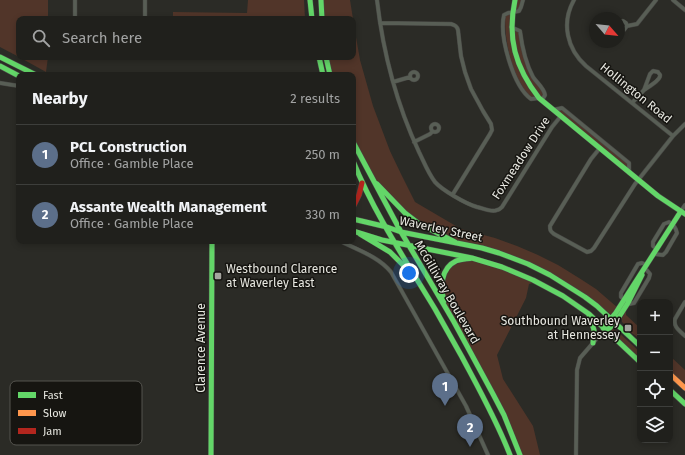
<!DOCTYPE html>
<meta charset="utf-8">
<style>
:root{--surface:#20201c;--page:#2d2d29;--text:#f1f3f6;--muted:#a2a3a3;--line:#3d3e3b;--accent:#1a73e8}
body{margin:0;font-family:"Fira Sans",sans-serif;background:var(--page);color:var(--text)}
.controls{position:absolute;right:12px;bottom:12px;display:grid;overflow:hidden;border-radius:8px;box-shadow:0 2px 6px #0003}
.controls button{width:36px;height:36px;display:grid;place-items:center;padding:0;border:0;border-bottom:1px solid var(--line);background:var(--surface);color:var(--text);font:20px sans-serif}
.compass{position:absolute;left:589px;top:12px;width:36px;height:36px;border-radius:50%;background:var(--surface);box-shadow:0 2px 6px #0003;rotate:118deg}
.you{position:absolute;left:409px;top:273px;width:14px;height:14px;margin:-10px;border:3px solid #fff;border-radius:50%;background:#1a73e8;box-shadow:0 0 0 6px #1a73e833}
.badge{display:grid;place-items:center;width:26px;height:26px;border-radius:50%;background:var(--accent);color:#fff;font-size:13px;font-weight:700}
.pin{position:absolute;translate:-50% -33px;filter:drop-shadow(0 1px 2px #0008)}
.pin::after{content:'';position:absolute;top:21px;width:14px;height:12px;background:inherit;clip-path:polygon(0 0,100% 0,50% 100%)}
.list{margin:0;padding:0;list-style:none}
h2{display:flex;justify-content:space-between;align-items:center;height:52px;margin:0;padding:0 16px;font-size:17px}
h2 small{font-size:13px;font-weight:400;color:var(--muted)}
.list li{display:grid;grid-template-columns:26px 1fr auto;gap:12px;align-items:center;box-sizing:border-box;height:60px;padding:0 16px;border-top:1px solid var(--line)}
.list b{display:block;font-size:15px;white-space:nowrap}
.list p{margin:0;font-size:13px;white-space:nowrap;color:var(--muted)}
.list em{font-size:13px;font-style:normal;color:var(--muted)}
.icon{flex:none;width:22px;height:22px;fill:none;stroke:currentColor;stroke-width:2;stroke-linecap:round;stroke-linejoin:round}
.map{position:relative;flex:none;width:685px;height:455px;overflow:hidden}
.search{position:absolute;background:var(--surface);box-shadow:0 2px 6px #0003;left:16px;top:16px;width:340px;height:44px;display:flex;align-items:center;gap:10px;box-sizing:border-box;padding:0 14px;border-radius:8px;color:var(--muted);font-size:15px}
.panel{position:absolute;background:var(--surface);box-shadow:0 2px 6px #0003;left:16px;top:72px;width:340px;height:172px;border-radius:8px}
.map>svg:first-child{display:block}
</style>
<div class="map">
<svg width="685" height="455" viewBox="0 0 685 455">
<rect width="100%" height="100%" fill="#2b2b26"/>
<path fill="#513529" d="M0,0h48v19h-29v38l-19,-10z
M248,0h56l1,19h-132v-7l74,1z
M321,0h29l3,19h-31z
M515,0h8l-4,11 -7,1 -1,15 9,4 2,12 11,34 11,14 -2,9c-3,0 -7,0 -9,-2 -4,-2 -6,-6 -9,-9 -14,-22 -19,-47 -19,-73l7,-5z
M353,20l7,40 13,46 17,45 11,23 14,28 46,27 34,9 22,8 21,9 20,10 21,13 17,11 22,19 -6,12 -15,-14 -69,-42 -73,-22 -37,-19 -46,-44 -19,-37v-67h-23l-4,-18h27z
M19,57h29l-2,15z
M562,108l67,55v10l-76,-63z
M472,258l65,24 -8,2 -3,14 -29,57 6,24 30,47 7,29h-20l-9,-23 -68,-134 -1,-6 7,-25z
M626,311v4l14,13v11l-11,-8 1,-2 -8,-7v-4z
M612,329l5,2 23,21v8l-27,-26 -2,-4z
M670,356l15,14v15l-15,-14z"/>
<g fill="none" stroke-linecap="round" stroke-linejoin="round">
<g stroke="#484845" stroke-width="4.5">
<path id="street" d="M377,0c6,52 20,105 42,152 5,10 9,21 16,30 7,8 31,22 42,25 5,1 15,6 20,3 2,0 4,-2 5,-3l50,-80 9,-11
M523,0l-2,7 -2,4 -11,2 -4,2c-5,21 9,71 27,84l8,-1
M574,0c-13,23 -7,49 12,66l87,70
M673,0l12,10
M75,19v-19
M145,19v-19
M619,22l4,-1 3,2 1,3 -3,4 -5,-1
M380,23l71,1c4,1 6,2 7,6l3,26 4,16 6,17 12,22 8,13 1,6 -2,4 -37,60
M627,26l10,-2 19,-24
M511,27l9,4c2,16 5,31 13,46 4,6 11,11 12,18l-3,5
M653,71l5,1c0,1 2,2 2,3 1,5 -12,12 -16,15l6,-16z
M410 76a4 4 0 1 1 8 0a4 4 0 1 1-8 0Z
M393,82l17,-5
M0,83l19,3
M632,103l12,-13
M553,110l9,-2 67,55v10
M431 128a4 4 0 1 1 8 0a4 4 0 1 1-8 0Z
M414,142l16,-8 2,-2
M600,148l-9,11 -41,67c0,4 0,5 4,8l33,18 4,-1 3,-3 41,-64 38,-48 12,-12
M681,211l4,-6
M340,241c18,9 39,16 51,31l75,134 22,49
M654,254l9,1 3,-3 11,-19c-1,-5 -4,-9 -8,-11l-5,2 -11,18v4l4,3
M624,299l-3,-2v-4l17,-29 4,-1 5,2
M685,302l-10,17c-2,8 5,12 10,17
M628,303l1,1 5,-1 15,-25 1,-4 -5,-6
M576,455l1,-85 3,-12 19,-22 8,-5"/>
</g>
<g stroke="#484845" stroke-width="6">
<path id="fast" d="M310,0l2,19
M321,0l1,19
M515,0c-8,38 0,67 24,98l119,98 27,18
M0,57l36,18
M319,57l4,18
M326,57l4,18
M0,66l19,10
M353,142l48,90 53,90 39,72 11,21 16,40
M353,161c21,52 53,100 82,148 9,16 18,32 27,48 17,32 35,64 48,98
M377,184l28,29 13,10 37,19
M353,219l34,8 14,5 81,16 17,5 29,11 22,11 35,22 12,9 43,40
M353,231l29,9 90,18 30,9 31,13 30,16 26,18 51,48
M360,234l30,18 18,18
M444,301c-4,-14 -3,-33 12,-40 5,-2 11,-2 16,-3
M589,315l5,15 -1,13
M603,328l12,-14 66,-103
M607,331l12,-14 9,-14 14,-28
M670,390l15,14
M211,455l1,-214"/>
</g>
<g stroke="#484845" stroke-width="6">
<path id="slow" d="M670,374l15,14"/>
</g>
<g stroke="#484845" stroke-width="6">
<path id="jam" d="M353,207l6,-12 3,-12"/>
</g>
<use href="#street" stroke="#585e55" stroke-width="3.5"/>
<use href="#fast" stroke="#63d668" stroke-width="5"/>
<use href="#slow" stroke="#ff974d" stroke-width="5"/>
<use href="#jam" stroke="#b3261e" stroke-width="5"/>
</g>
<g fill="#a5a59f" stroke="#161511" stroke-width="1.5">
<rect x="214" y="272" width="8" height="8" rx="2"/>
<rect x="624" y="324" width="8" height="8" rx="2"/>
</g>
<g text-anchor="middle" stroke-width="3" stroke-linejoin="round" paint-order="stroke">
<g font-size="12" fill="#e7e7e0" stroke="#161511">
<text transform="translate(636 93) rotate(39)" y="4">Hollington Road</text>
<text transform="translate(521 158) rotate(-57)" y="4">Foxmeadow Drive</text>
<text transform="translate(441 229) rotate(12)" y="4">Waverley Street</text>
<text transform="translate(447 292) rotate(60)" y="4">McGillivray Boulevard</text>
<text transform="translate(201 348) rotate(-90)" y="4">Clarence Avenue</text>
</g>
<g font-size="12" fill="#e7e7e0" stroke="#161511" text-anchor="start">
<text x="226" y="273">Westbound Clarence<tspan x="226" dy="14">at Waverley East</tspan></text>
<text x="620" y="325" text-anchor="end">Southbound Waverley<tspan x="620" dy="14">at Hennessey</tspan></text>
</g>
</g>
<rect x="10" y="381" width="132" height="64" rx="6" fill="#161511" stroke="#55544f" stroke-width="1"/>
<rect x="18" y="392" width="18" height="6" fill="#63d668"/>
<rect x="18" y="410" width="18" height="6" fill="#ff974d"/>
<rect x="18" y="428" width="18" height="6" fill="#b3261e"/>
<g font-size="11" fill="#e7e7e0">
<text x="43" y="399">Fast</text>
<text x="43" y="417">Slow</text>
<text x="43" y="435">Jam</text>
</g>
</svg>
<div class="controls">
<button>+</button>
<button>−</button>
<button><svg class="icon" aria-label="locate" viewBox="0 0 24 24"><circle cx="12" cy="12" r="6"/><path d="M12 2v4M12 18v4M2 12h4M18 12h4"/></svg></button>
<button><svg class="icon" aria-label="layers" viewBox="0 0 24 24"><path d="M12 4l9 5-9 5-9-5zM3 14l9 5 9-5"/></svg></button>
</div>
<svg class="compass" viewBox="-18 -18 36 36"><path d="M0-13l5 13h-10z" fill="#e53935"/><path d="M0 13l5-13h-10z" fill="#a2a3a3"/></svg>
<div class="you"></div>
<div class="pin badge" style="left:445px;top:406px;background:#5c6f8a">1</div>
<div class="pin badge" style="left:470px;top:447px;background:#5c6f8a">2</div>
<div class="search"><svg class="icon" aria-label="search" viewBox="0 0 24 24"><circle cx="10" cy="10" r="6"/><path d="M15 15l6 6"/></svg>Search here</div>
<section class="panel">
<h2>Nearby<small>2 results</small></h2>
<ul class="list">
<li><span class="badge" style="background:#5c6f8a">1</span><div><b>PCL Construction</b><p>Office · Gamble Place</p></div><em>250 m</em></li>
<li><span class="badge" style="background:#5c6f8a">2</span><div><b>Assante Wealth Management</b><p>Office · Gamble Place</p></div><em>330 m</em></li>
</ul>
</section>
</div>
